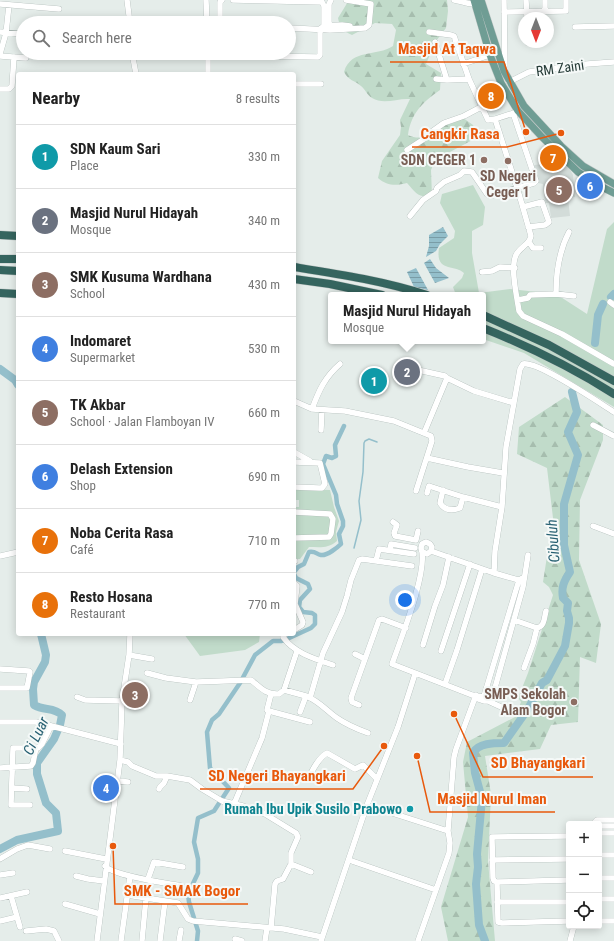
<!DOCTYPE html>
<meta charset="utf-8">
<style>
:root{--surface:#fff;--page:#f2f2f2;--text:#222;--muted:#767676;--line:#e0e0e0;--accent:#7c3aed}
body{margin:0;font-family:"Roboto Condensed",sans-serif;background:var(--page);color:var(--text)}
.controls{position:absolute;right:12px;bottom:12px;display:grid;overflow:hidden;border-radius:4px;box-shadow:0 2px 10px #0003}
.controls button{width:36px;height:36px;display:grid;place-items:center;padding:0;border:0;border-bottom:1px solid var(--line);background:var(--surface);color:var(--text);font:20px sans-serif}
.compass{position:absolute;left:518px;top:12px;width:36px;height:36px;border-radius:50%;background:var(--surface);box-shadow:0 2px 10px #0003;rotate:180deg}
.you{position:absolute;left:405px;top:600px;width:14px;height:14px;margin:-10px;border:3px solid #fff;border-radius:50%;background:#1a73e8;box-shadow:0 0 0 6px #1a73e833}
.badge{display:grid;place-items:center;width:26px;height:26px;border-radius:50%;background:var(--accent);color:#fff;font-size:13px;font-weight:700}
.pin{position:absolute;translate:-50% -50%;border:2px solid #fff;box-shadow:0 1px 4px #0006}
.popup{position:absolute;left:328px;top:292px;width:158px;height:52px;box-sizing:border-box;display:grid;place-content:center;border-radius:4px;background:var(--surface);filter:drop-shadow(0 1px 3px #0005);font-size:13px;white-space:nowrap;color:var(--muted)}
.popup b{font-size:15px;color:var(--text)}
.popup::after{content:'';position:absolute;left:50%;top:100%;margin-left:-8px;border:8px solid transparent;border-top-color:var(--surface)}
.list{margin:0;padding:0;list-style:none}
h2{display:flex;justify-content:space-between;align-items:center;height:52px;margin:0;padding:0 16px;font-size:17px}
h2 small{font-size:13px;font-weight:400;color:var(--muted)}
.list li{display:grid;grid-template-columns:26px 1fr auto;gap:12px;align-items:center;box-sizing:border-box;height:64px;padding:0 16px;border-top:1px solid var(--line)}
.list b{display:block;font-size:15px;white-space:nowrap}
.list p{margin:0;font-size:13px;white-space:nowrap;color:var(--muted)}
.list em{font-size:13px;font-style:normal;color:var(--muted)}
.icon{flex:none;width:22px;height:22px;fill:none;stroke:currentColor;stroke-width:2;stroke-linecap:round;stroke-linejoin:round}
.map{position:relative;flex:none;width:614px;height:941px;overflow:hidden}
.search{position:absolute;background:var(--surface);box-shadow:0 2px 10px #0003;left:16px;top:16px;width:280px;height:44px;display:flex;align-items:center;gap:10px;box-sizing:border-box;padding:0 14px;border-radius:22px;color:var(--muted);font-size:15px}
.panel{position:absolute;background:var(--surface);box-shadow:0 2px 10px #0003;left:16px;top:72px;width:280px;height:564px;border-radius:4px}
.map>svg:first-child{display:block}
</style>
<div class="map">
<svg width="614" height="941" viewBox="0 0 614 941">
<defs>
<pattern id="forest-firs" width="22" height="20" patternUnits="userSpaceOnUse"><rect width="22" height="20" fill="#c1dbca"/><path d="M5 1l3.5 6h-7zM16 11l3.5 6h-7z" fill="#a6bdae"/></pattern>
<pattern id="water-rules" width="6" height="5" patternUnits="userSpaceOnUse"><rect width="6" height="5" fill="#94bfcb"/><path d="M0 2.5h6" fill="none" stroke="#799ca6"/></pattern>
</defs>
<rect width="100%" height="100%" fill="#e5edea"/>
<path fill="#d3dcd9" d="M543,164l1,4 23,-4 6,11 2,22 -7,1 2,18 -19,2 -2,-15h-4l-2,-19 -5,-1 -4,-18z"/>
<path fill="#c1dbca" d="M473,185l12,22 -2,18 -11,6v22l7,40 31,-4 46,5 31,20 20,-85 7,-7v185l-90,-54 -41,-14v-44h-27l-3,-8 9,-9 2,-5c-9,-9 -29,0 -25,-25l15,-10 1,-7 -15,-28 2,-9z
M294,489l36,1 4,17 5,14 -3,11 1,9c-9,8 -18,6 -28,6l-9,12h-6v-52h5v-7h-5z
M184,634h76l-1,8 -14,8 -45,6z"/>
<path fill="url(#forest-firs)" d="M349,0h98l1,11 -2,17 -10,13 -10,23 15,9 -1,17c-17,12 -29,23 -32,45 17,8 26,-4 36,-15l9,-1 6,-4 14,10 5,12 -43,23 -4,10 1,26c-14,2 -16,-3 -25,-13 -11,3 -20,3 -29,-5l4,-17 18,-26 1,-8 -1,-7 10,-21c-13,-1 -26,6 -38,-1 -5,-3 -7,-9 -11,-12 -7,-6 -12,-5 -17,-14 7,-24 33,-15 49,-26l3,-16 -4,-6 -17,-1 -23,12c-9,-4 -12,-7 -14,-17z
M565,397l38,28v15l-23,60 -1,60 22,64 -5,39 -16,-6 -2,65 -27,3 -11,24 -55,7 6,38 -3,67 7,80h-47l-7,-34 27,-90 -5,-55 4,-20 48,-25 6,-15 -3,-4 10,-25 25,-78 -4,-8 -6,-5 10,-64 -6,-50 -30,-14 2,-27z"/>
<path fill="url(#water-rules)" d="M443,227l5,9 -8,8 -4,7 -10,6 3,-11v-11z
M430,259l6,9 13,10 -14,5 -11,-20z
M416,268l12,22 -14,-3 -7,-15z"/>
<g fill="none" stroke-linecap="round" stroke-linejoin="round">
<path stroke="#94bfcb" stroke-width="1.5" d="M354,548l7,-28 -2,-19 4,-29 1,-29 1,-2 4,-2 8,3"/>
<path stroke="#94bfcb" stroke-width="4.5" d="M294,572l4,-5 6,-3 5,-12c7,-1 7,2 12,3 6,1 17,-8 20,-11l-2,-10 4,-8v-5l-6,-17 -1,-9 -13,-31 3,-8 6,2 4,-2 -1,-11 9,-19
M197,941l1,-10 -9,-29 -1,-8 10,-21v-14l-4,-17 4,-24 16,-7 15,-23 -19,-20 -3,-36 5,-12 7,-6 21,-31 15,-28 18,-14h8l6,-2 24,-11 4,-4v-9l-3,-2 -9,-1 -4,-5 1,-7 10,-11 -2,-5 -12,-6 -2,-4"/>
<path stroke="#94bfcb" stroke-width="8" d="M611,297l3,-3
M595,343l3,-28 5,-11
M0,369l15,11 3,5
M0,849l17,-9 41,-9 -2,-18 -10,-10 -9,-29v-11l17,-24 6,-14 2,-10c-8,-8 -18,-4 -28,-10l-1,-16 1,-7 11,-20 1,-7 -5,-21
M485,941l-6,-16 -3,-41 2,-17 -1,-13 5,-55 -7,-26 -2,-20c5,-10 21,-10 31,-10l24,-34 14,-26 5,-3 18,-34 4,-23v-5l-2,-7 1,-8 -5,-5c-2,-11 1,-17 7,-26l-6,-27v-41l14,-49 -10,-23 9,-20 -5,-20"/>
<g stroke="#a8b4b1" stroke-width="6">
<path id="minor" d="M127,0l3,23
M206,0l1,23
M233,0l89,2 2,4v20l-4,3
M454,0c7,1 13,4 20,4
M504,0l1,68
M526,0l1,18
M545,0v12
M0,4l59,5
M504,12l62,-1v-11
M220,23v-21l2,-2
M329,25v-21l2,-4
M324,26l18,-1 8,1
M575,27l39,-1
M289,28l41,2 35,-2 4,-3 2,-21 -25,-4
M0,32l23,2
M429,32l22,3 3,1 15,43 19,41 7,-1 22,-7
M435,42l12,38 22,-1
M528,42v1
M132,53l4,21
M208,53v21
M253,53l2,3 63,1 2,-2v-26
M0,54l6,-21 3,-28
M0,56l26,2
M463,64l27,-9
M436,79l11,1
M509,82l20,-10 58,-8 27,-2
M294,84h27
M0,89h9l3,-3 2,-29
M495,119l24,75 12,42c-1,8 -11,11 -15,19 -6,13 1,42 3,56l4,5 39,18 52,30
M407,150l17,-11 6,-6 14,-10 20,-7 17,-9
M523,207l19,-5 7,20 -4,3 -17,2
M410,216l13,-16 13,-9 1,-3 7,-6 16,-7 4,-4 8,1 15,22 3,2 44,-13 2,-2 -23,-68
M529,242l4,6h8
M482,272l10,-1 8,-4 15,1
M556,294c0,-21 3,-43 13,-62
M518,300l10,-2 2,-3 26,-1 18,2
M610,302l4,3
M400,366l45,10 2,2 27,13 40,12
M294,401l18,8 33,2 49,10 37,15 1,5 -16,50
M312,409c7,-19 13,-32 28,-45
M593,425l21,11
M321,430l1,-20
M424,433l23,-55
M294,452l16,9
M427,458l41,9 35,6
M294,462l26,1 5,21 -3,4h-3l-25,-1
M443,490l-3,13c5,8 12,8 20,5l3,-11
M427,493l2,-7 34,11 39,10
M294,512l36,2 3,5 -2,15 -2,3 -35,1
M393,522l4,3 -3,8 1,3 21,4 2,-9
M593,526l21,8
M390,550l1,-6 24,4
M431,551l1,-4 -2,-3 -4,-2 -4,2 -1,4c8,22 -21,93 -29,116l80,31 10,2 2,-1 35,-116 5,-3
M423,552l4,2 4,-3 63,22 28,8
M0,556l18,-4
M294,561h1
M376,561l3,-12 35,5
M494,573l1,-22 7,-44 4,-60 14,-78 3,-5c15,-3 75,38 91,48
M294,583l3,3 -2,18 8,18 -1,3 -8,5
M514,620l23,8c8,-2 7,-10 9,-17
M285,634l-2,3c11,16 32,22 50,28
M423,645l12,-39 8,-21 6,-28
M441,651l29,-87
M355,654l10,5
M129,655l23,4
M524,668l9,-24 4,-16
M0,669l29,2 1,1 -3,16h-27
M147,673l19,5 30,4 55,-2c9,7 15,15 28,14l5,-4 13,-39
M445,684l12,-34 25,-81
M284,690l22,6 -6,16
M306,696c13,5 21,15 31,22 10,7 20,11 31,15
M77,697l8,3 37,1
M310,698l13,-45 19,-41 5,-16 4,-16 8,-20 3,-1 50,7
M475,698l9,3h4l5,-6 30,-108 5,-32
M190,700l6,-18
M488,701l22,10
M359,705l-7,-3 -1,-4 28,-78 3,-1 24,9
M269,711l41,11
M0,722h36l85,22
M120,760l8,2 4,4 24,10h11l23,4 12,9 20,12 21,5 22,8 31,19 2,4 -7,16v11l-8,15 -6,2 -2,3 -4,44
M0,768l31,-2 2,-3 3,-15
M308,779c4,-8 10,-21 19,-26l28,16 8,-4 14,14
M117,781l11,1
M12,788l15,1
M159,789l1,-2 4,-4 3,-7
M234,804l28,-66 7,-27 -2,-1 4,-16
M30,805h-19l2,-57h25l4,-4 9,-18
M367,805l81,26
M585,824h8
M593,824l4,-4h17
M599,826h15
M599,833h15
M569,836l-77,1 1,41 1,3 3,1 1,40 4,1 67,-2
M65,851l41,8
M599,855h15
M0,859l17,-10 11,-4 22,4
M349,860l87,30
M492,860l77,-1
M291,864l20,8
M105,866c9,10 61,17 77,20
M0,875l13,-2
M76,876l12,3 16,2
M599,878h15
M148,879l6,-17 29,5
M497,882l72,-2
M127,895l51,8 10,16 5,2 91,8 38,8
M11,896l9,31
M0,898l27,-6
M599,899h15
M497,902h72
M65,904l35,10
M0,921l17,-4
M599,921h15
M26,931l20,-2 8,2 5,10
M235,939l7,2
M97,941l23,-181 2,-59 7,-46 1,-21
M121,941l9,-65
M142,941l4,-43
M160,941l5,-40
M179,941l2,-11
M265,941l2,-13
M321,941l46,-136 31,-78 17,-53
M418,941l31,-88 1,-10 -2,-12 6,-74 2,-8 20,-54
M570,941l4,-15"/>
</g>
<g stroke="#c2c8c7" stroke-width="8">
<path id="major" d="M474,0l16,55 11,28 17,28 24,26 36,35 26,16 10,5
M481,0l23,71 20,35 37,40 22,20 31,18"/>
</g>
<g stroke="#c2c8c7" stroke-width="9">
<path id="highway" d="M0,235l18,1
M0,259h18
M294,267c44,7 90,14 133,28
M0,270l18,1
M294,279l36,5 52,11
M0,293l18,1
M483,315l66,30 65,36
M483,328c45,18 90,40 131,66"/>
</g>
<use href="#minor" stroke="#fff" stroke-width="5.5"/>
<use href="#major" stroke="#6f9d94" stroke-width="7"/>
<use href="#highway" stroke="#35655f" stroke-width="8"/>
</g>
<g fill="#8d6e63" stroke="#f5f9f8" stroke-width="1.5">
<circle cx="484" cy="160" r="4"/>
<circle cx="508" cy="161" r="4"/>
<circle cx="574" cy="702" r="4"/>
</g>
<circle fill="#0f9aa8" stroke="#f5f9f8" stroke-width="1.5" cx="410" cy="809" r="4"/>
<g text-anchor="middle" stroke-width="4" stroke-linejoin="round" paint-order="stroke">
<g font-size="14" fill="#263c38" stroke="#f5f9f8">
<text transform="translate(560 68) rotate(-8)" y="5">RM Zaini</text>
</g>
<g font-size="14" font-weight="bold" fill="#785e54" stroke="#f5f9f8" text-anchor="end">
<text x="476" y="165">SDN CEGER 1</text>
<text x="508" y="181" text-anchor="middle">SD Negeri<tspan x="508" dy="16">Ceger 1</tspan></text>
<text x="566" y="699">SMPS Sekolah<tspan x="566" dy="16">Alam Bogor</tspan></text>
</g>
<g font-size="14" font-weight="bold" fill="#0d838f" stroke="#f5f9f8" text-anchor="end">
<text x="402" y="814">Rumah Ibu Upik Susilo Prabowo</text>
</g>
<g font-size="15" font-style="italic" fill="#276072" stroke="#f5f9f8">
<text transform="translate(553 541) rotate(-94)" y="5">Cibuluh</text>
<text transform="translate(36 736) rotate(-64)" y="5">Ci Luar</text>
</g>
</g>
<path fill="none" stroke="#e8590c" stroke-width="1.5" d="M526 132L504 62H390M561 133L507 147H412M454 714L483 777H593M384 746L353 789H200M417 756L430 812H555M113 846L115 904H248"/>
<g fill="#e8590c" stroke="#f5f9f8" stroke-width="1.5">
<circle cx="526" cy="132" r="4"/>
<circle cx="561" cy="133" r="4"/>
<circle cx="454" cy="714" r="4"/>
<circle cx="384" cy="746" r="4"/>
<circle cx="417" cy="756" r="4"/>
<circle cx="113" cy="846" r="4"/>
</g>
<g font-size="15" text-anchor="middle" font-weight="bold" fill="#e8590c" stroke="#f5f9f8" stroke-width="4" stroke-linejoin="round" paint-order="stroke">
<text x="447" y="54">Masjid At Taqwa</text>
<text x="460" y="139">Cangkir Rasa</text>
<text x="538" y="768">SD Bhayangkari</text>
<text x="277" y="781">SD Negeri Bhayangkari</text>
<text x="492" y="804">Masjid Nurul Iman</text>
<text x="182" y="896">SMK - SMAK Bogor</text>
</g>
</svg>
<div class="controls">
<button>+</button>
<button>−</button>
<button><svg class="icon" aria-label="locate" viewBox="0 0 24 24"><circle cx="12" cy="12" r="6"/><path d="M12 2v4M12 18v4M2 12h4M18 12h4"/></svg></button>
</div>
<svg class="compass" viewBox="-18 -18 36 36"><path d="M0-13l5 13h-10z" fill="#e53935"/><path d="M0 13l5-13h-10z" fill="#767676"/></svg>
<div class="you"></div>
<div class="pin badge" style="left:374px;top:381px;background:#0f9aa8">1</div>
<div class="pin badge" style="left:407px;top:372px;background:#6b7280">2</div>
<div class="popup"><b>Masjid Nurul Hidayah</b>Mosque</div>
<div class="pin badge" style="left:135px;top:695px;background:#8d6e63">3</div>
<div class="pin badge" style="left:106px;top:788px;background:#3f7fe0">4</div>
<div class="pin badge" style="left:559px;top:190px;background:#8d6e63">5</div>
<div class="pin badge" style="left:590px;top:186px;background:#3f7fe0">6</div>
<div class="pin badge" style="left:553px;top:158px;background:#e8710a">7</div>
<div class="pin badge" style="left:491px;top:96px;background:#e8710a">8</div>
<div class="search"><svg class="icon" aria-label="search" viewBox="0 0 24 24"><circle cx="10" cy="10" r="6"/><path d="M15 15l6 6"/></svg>Search here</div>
<section class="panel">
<h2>Nearby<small>8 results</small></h2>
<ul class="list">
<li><span class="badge" style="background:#0f9aa8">1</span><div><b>SDN Kaum Sari</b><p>Place</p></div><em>330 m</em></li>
<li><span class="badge" style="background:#6b7280">2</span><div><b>Masjid Nurul Hidayah</b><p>Mosque</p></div><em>340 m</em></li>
<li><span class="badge" style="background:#8d6e63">3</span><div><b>SMK Kusuma Wardhana</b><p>School</p></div><em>430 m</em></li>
<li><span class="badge" style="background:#3f7fe0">4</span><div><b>Indomaret</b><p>Supermarket</p></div><em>530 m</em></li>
<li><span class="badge" style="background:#8d6e63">5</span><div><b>TK Akbar</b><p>School · Jalan Flamboyan IV</p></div><em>660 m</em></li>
<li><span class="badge" style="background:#3f7fe0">6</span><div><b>Delash Extension</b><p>Shop</p></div><em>690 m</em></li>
<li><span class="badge" style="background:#e8710a">7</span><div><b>Noba Cerita Rasa</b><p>Café</p></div><em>710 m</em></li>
<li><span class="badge" style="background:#e8710a">8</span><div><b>Resto Hosana</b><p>Restaurant</p></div><em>770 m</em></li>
</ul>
</section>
</div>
